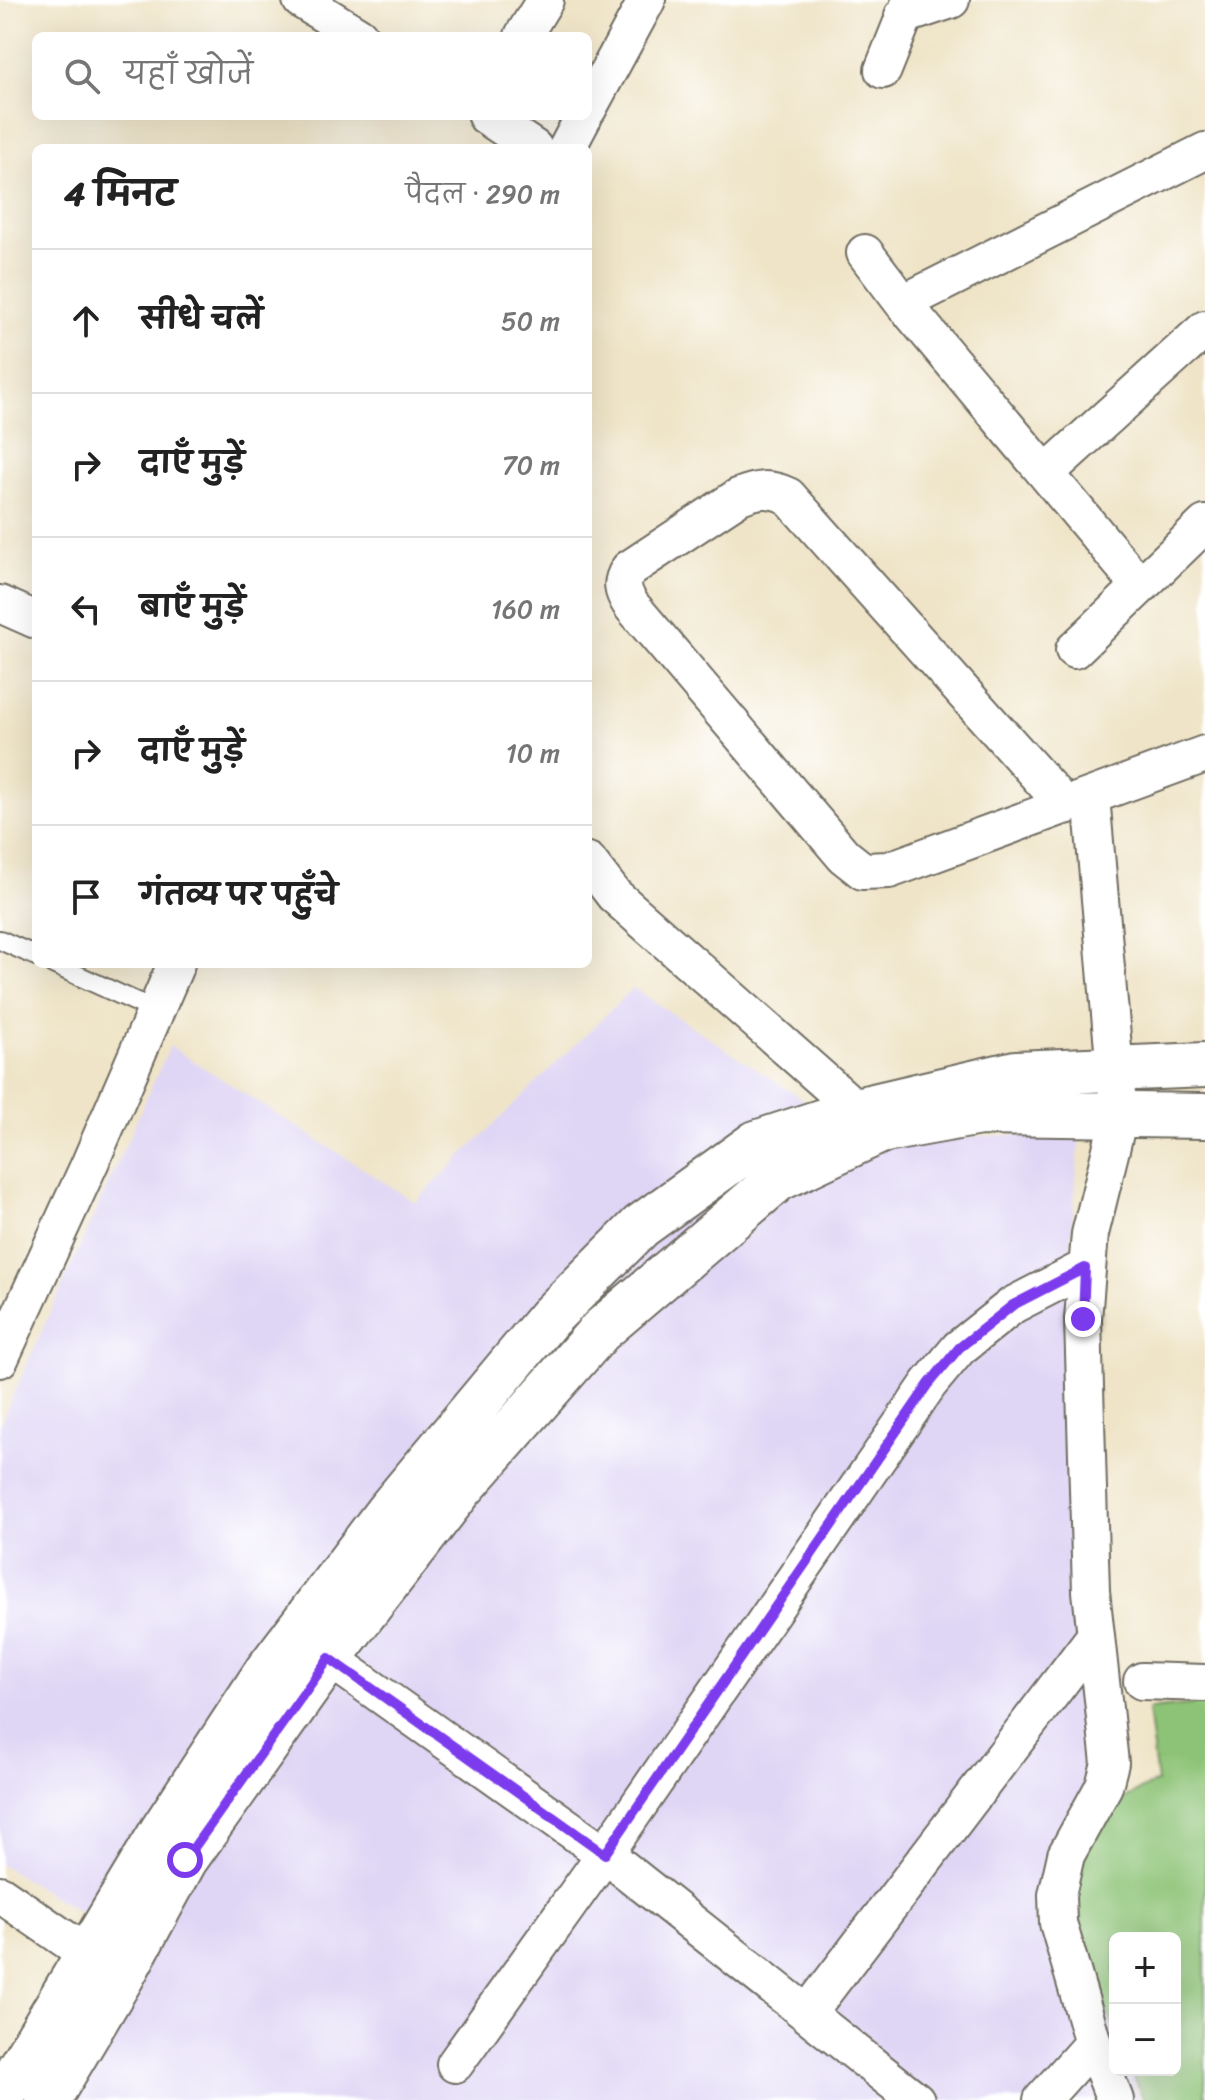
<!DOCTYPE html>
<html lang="hi">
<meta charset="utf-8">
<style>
:root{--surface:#fff;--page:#f6f6f6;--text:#222;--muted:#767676;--line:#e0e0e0}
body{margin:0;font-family:Sriracha,"Playpen Sans Deva",sans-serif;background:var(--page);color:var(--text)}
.controls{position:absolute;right:24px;bottom:24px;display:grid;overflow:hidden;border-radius:12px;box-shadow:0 8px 32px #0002}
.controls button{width:72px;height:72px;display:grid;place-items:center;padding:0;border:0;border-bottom:2px solid var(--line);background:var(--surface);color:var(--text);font:40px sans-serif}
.stop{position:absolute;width:24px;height:24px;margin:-18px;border:6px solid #7c3aed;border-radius:50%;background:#fff}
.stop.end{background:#7c3aed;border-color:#fff;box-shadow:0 2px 8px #0008}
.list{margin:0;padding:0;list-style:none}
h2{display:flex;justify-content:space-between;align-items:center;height:104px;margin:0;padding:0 32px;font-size:34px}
h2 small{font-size:26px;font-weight:400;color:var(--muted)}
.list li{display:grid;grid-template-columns:52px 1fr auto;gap:24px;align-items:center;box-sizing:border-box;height:144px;padding:0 32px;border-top:2px solid var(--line)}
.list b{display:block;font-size:30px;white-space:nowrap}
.list em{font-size:26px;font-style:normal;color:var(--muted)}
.icon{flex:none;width:44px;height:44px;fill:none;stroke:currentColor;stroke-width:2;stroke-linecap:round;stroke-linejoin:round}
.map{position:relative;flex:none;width:1205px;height:2100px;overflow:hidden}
.search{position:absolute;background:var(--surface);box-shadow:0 8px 32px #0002;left:32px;top:32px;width:560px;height:88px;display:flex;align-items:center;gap:20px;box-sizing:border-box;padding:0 28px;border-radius:12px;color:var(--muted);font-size:30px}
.panel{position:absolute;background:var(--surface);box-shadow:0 8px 32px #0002;left:32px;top:144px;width:560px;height:824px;border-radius:12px}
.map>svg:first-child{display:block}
</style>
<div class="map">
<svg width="1205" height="2100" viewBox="0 0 1205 2100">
<rect width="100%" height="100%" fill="#fff"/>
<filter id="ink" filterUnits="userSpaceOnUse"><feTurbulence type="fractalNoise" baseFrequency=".0125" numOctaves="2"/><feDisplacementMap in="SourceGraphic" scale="16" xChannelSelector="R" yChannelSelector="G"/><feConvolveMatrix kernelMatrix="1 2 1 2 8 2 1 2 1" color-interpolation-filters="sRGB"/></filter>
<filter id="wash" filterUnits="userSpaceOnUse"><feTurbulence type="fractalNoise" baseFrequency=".006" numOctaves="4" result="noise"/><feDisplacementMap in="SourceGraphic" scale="32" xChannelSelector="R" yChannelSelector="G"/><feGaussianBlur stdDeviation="1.8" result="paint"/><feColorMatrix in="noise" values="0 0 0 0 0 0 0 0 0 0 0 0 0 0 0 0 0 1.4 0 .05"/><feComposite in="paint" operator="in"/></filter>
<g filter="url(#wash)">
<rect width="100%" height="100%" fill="#efe4c7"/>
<path fill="#dfd5f5" d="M633,988l232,152 215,-7 -12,141 22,527 25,156v113h18l5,30h-1073l83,-146 -148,-90v-440l170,-378 245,156z"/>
<path fill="#8dc376" stroke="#5c7750" stroke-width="2" d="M1205,1703v397h-61l-13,-30h44v-132h-60v92l-19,-45 -25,-106 2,-32 53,-50 31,-15 -9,-73z"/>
</g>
<g filter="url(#ink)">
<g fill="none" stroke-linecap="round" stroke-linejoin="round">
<g stroke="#706c62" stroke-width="22">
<path id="service" d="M0,940l36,16
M53,964l103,47"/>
</g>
<g stroke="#706c62" stroke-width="40">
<path id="minor" d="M301,0l58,36
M903,16l48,-16
M523,36l22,-36
M883,70l28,-70
M588,109l59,-109
M486,116l48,32
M567,148l17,-32
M865,253l38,50 237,283
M903,303l302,-152
M1046,473l159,-144
M0,604l36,16
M1074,650l131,-126
M1091,796l28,321 -29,117 -7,85 8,272 19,172 -6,23 -38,69 -9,40 1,28 35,120 22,57
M1065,806l-277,-310c-19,-9 -31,-7 -50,1l-109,72c-9,14 -7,22 2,36l213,251 19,15 26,-1 316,-116
M588,861l26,34 260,230
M0,1359l90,-196 86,-199
M329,1658l276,196 311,246
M1142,1681l63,2
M0,1894l110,76
M807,2014l289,-379
M455,2064l150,-210 324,-470 30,-36 54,-43 72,-37
M1042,2100l51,-57"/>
</g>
<g stroke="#706c62" stroke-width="48">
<path id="tertiary" d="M0,2100l162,-269 105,-160 121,-160 161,-193 92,-92 115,-83 101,-33 159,-37 189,-8
M48,2100l73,-122 64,-118 144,-202 131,-168 140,-159 178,-152 102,-48 100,-18 225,3"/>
</g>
<use href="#service" stroke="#fff" stroke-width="18"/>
<use href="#minor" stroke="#fff" stroke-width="36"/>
<use href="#tertiary" stroke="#fff" stroke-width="44"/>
</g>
</g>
<g fill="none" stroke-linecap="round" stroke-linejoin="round" filter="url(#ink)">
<path stroke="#7c3aed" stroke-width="10" d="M185,1860l144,-202 276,196 324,-470 30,-36 54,-43 72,-37 -2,51"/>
</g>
</svg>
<div class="controls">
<button>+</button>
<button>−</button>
</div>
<div class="stop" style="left:185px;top:1860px"></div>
<div class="stop end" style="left:1083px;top:1319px"></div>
<div class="search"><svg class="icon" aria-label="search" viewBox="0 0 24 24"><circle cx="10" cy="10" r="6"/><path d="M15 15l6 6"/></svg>यहाँ खोजें</div>
<section class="panel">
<h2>4 मिनट<small>पैदल · 290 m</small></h2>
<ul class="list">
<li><svg class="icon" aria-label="ahead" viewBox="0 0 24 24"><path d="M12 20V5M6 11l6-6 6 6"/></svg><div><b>सीधे चलें</b></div><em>50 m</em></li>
<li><svg class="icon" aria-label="right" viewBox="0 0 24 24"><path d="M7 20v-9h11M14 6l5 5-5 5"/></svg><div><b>दाएँ मुड़ें</b></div><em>70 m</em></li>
<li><svg class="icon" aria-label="left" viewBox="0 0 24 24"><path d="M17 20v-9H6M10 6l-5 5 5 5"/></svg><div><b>बाएँ मुड़ें</b></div><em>160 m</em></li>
<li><svg class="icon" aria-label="right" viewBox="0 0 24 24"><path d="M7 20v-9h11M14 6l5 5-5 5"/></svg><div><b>दाएँ मुड़ें</b></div><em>10 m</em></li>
<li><svg class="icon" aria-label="arrive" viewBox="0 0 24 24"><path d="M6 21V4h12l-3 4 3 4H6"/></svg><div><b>गंतव्य पर पहुँचे</b></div></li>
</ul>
</section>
</div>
